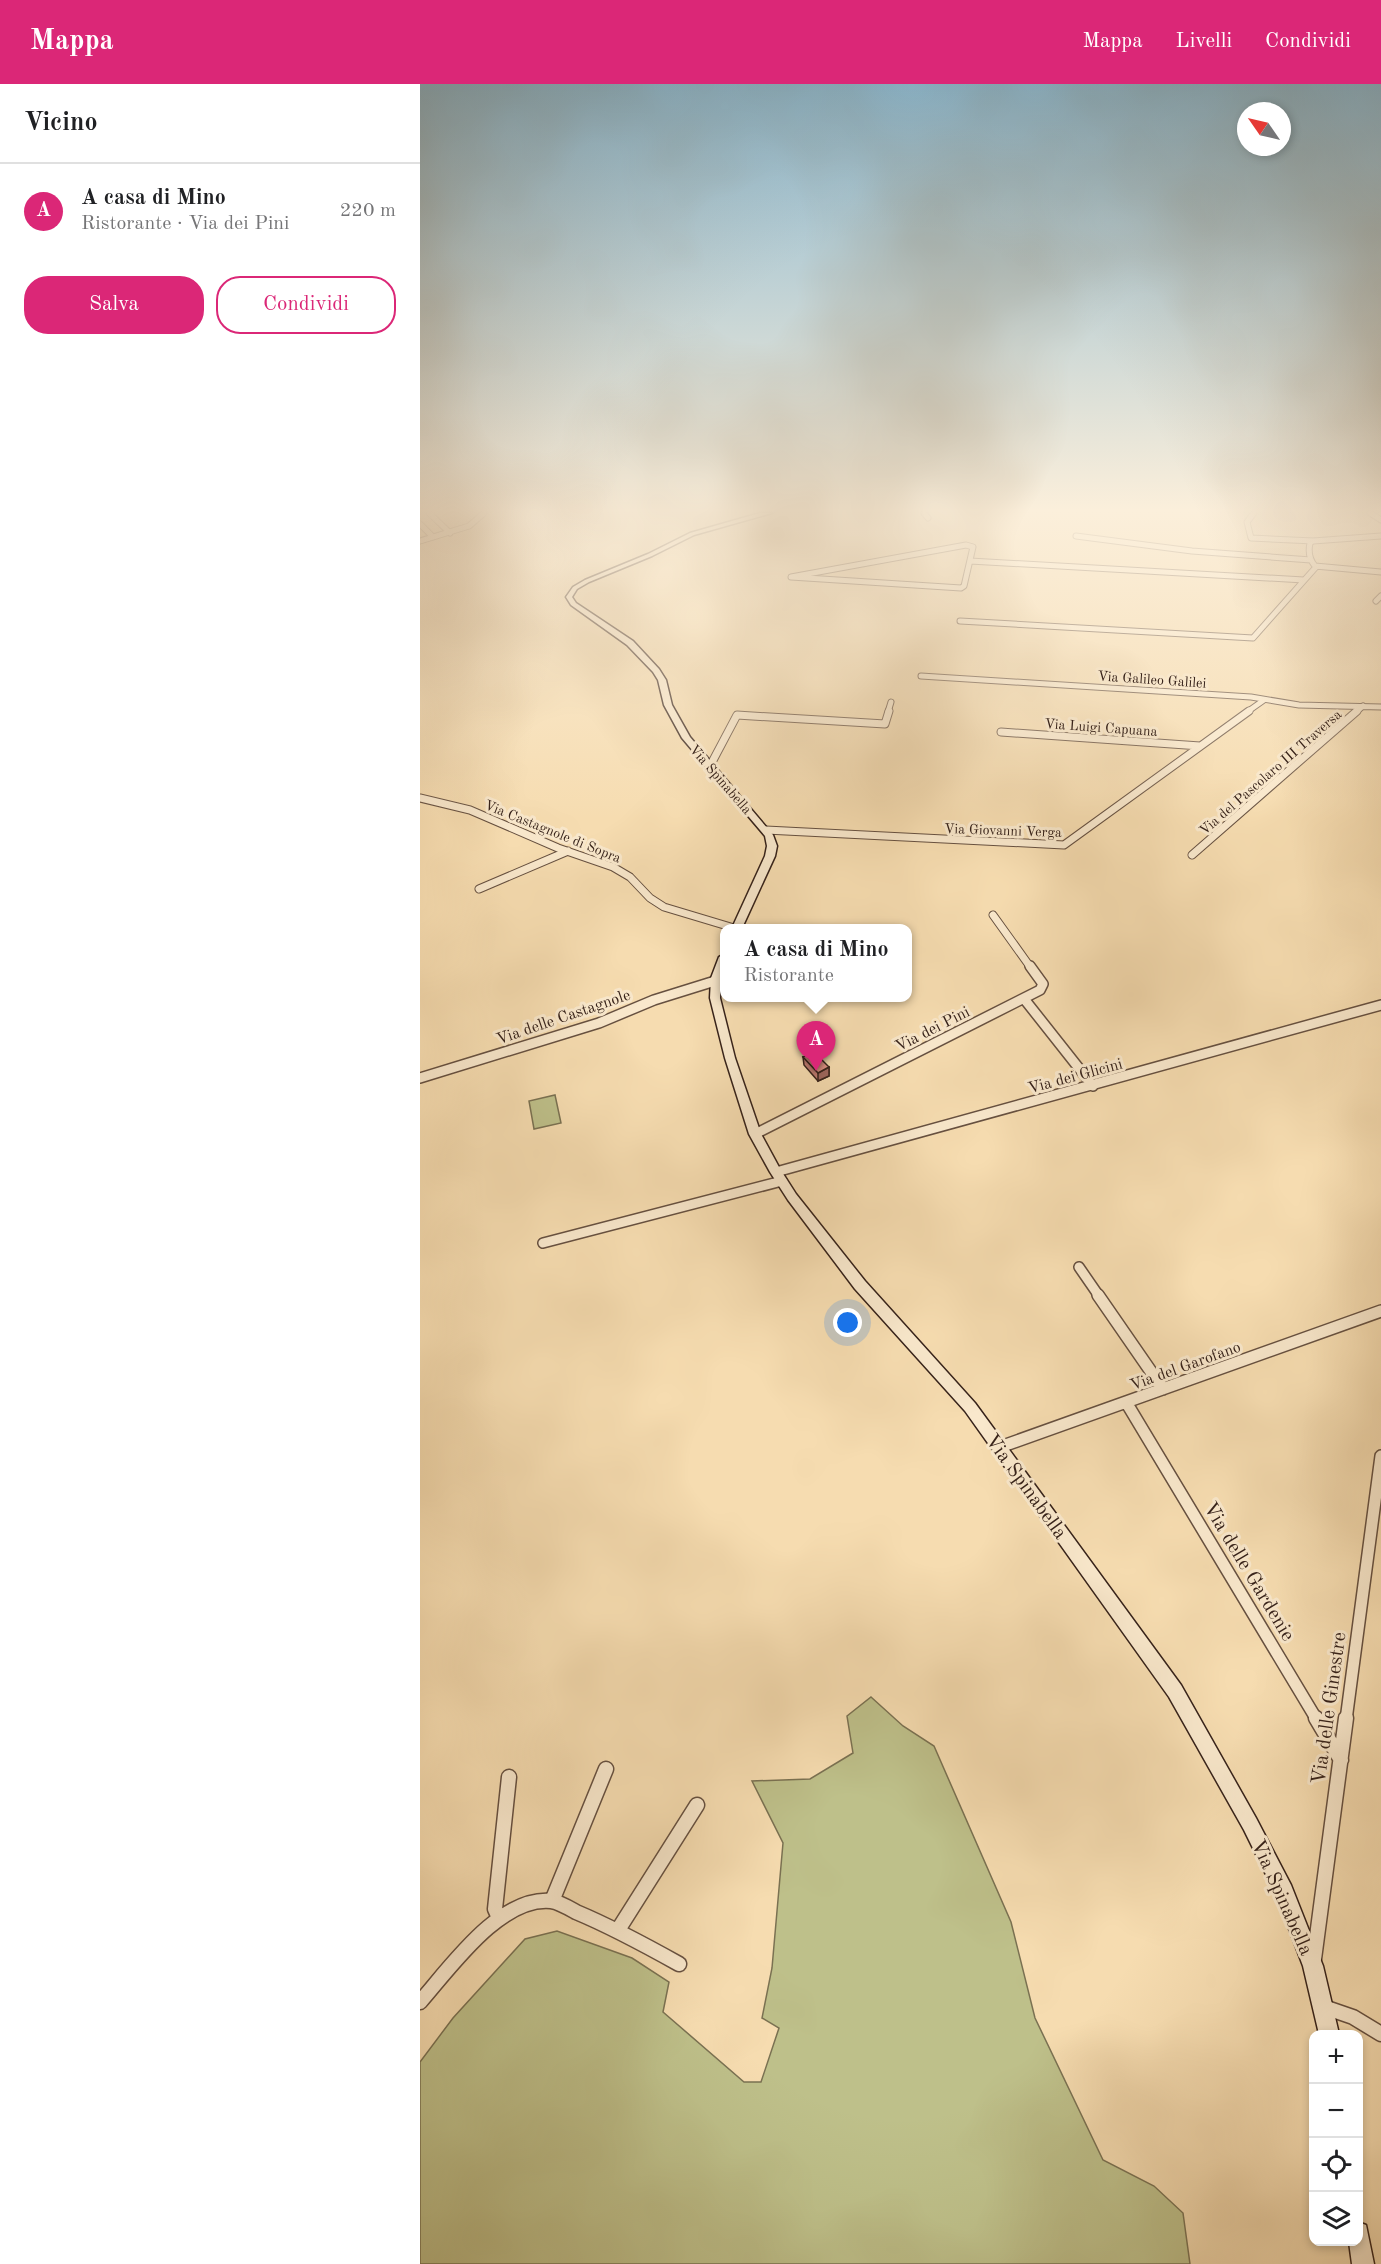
<!DOCTYPE html>
<html lang="it">
<meta charset="utf-8">
<style>
:root{--surface:#fff;--page:#f2f2f2;--text:#202124;--muted:#757577;--line:#e0e0e0;--accent:#db2777}
body{margin:0;font-family:"Old Standard TT",serif;background:var(--page);color:var(--text)}
.controls{position:absolute;right:18px;bottom:18px;display:grid;overflow:hidden;border-radius:12px;box-shadow:0 3px 9px #0003}
.controls button{width:54px;height:54px;display:grid;place-items:center;padding:0;border:0;border-bottom:2px solid var(--line);background:var(--surface);color:var(--text);font:30px sans-serif}
.compass{position:absolute;left:817px;top:18px;width:54px;height:54px;border-radius:50%;background:var(--surface);box-shadow:0 3px 9px #0003;rotate:304deg}
.you{position:absolute;left:428px;top:1239px;width:21px;height:21px;margin:-15px;border:4px solid #fff;border-radius:50%;background:#1a73e8;box-shadow:0 0 0 9px #1a73e833}
.badge{display:grid;place-items:center;width:39px;height:39px;border-radius:50%;background:var(--accent);color:#fff;font-size:20px;font-weight:700}
.pin{position:absolute;translate:-50% -50px;filter:drop-shadow(0 2px 3px #0008)}
.pin::after{content:'';position:absolute;top:32px;width:21px;height:18px;background:inherit;clip-path:polygon(0 0,100% 0,50% 100%)}
.popup{position:absolute;left:300px;top:840px;width:192px;height:78px;box-sizing:border-box;display:grid;place-content:center;border-radius:12px;background:var(--surface);filter:drop-shadow(0 2px 4px #0005);font-size:20px;white-space:nowrap;color:var(--muted)}
.popup b{font-size:22px;color:var(--text)}
.popup::after{content:'';position:absolute;left:50%;top:100%;margin-left:-12px;border:12px solid transparent;border-top-color:var(--surface)}
.list{margin:0;padding:0;list-style:none}
h2{display:flex;justify-content:space-between;align-items:center;height:78px;margin:0;padding:0 24px;font-size:26px}
h2 small{font-size:20px;font-weight:400;color:var(--muted)}
.list li{display:grid;grid-template-columns:39px 1fr auto;gap:18px;align-items:center;box-sizing:border-box;height:96px;padding:0 24px;border-top:2px solid var(--line)}
.list b{display:block;font-size:22px;white-space:nowrap}
.list p{margin:0;font-size:20px;white-space:nowrap;color:var(--muted)}
.list em{font-size:20px;font-style:normal;color:var(--muted)}
.actions{display:flex;gap:12px;padding:18px 24px}
.actions a{flex:1;padding:14px 0;border:2px solid var(--accent);border-radius:24px;text-align:center;font-size:21px;color:var(--accent)}
.actions .main{background:var(--accent);color:#fff}
.icon{flex:none;width:33px;height:33px;fill:none;stroke:currentColor;stroke-width:2;stroke-linecap:round;stroke-linejoin:round}
.map{position:relative;flex:none;width:961px;height:2180px;overflow:hidden}
header{display:flex;align-items:center;gap:36px;box-sizing:border-box;height:84px;padding:0 30px;background:var(--accent);color:#fff}
header strong{font-size:28px}
nav{display:flex;gap:33px;margin-inline-start:auto;font-size:21px}
main{display:flex}
aside{flex:1;background:var(--surface)}
.map>svg:first-child{display:block}
</style>
<header>
<strong>Mappa</strong>
<nav><a>Mappa</a><a>Livelli</a><a>Condividi</a></nav>
</header>
<main>
<aside>
<h2>Vicino<small></small></h2>
<ul class="list">
<li><span class="badge">A</span><div><b>A casa di Mino</b><p>Ristorante · Via dei Pini</p></div><em>220 m</em></li>
</ul>
<div class="actions"><a class="main">Salva</a><a>Condividi</a></div>
</aside>
<div class="map">
<svg width="961" height="2180" viewBox="0 0 961 2180">
<rect width="100%" height="100%" fill="#f6dcb0"/>
<filter id="stains"><feTurbulence type="fractalNoise" baseFrequency=".00333" numOctaves="4"/><feColorMatrix values="0 0 0 0 .2 0 0 0 0 .09 0 0 0 0 .02 0 0 0 .5 -.17"/></filter>
<radialGradient id="worn" r=".72"><stop offset=".6" stop-color="#630" stop-opacity="0"/><stop offset="1" stop-color="#630" stop-opacity=".3"/></radialGradient>
<path fill="#bec08a" stroke="#7a7152" stroke-width="1.5" d="M135,1011l6,28 -27,6 -5,-28z
M451,1613l32,29 31,20 77,176 24,96 68,142 51,26 29,27 7,51h-770v-202l33,-44 72,-79 32,-8 75,27 37,24 -6,30 81,70h17l18,-54 -17,-10 10,-50 11,-125 -31,-62 58,-2 43,-26 -6,-37z"/>
<g fill="none" stroke-linecap="round" stroke-linejoin="round">
<g stroke="#665040" stroke-width="7">
<path id="street-far4" d="M9,429l21,20
M504,429l4,5
M834,429l-7,9 4,16 63,3
M950,429l11,7
M0,440l13,13
M656,452l116,15 119,9
M961,452l-68,5 -3,2c-2,9 -1,16 5,23l66,6
M0,457l49,-15 15,-13
M546,461l7,2 -9,39 -3,2 -170,-11z
M550,477l334,19
M956,517l5,-5
M540,537l293,17 63,-71
M501,592l330,21 48,8 82,2
M468,628l3,-10
M827,628l17,-12
M936,628l7,-6"/>
</g>
<g stroke="#665040" stroke-width="9">
<path id="street-far3" d="M581,648l199,14
M290,682l27,-51 148,9 4,-13
M0,714l50,12 88,38 55,19 17,10 20,21 14,9 70,21
M346,746l298,15 185,-134
M772,771l165,-144
M59,805l89,-38
M573,831l38,53"/>
</g>
<g stroke="#665040" stroke-width="12">
<path id="street-far2" d="M605,916l68,86
M0,994l179,-55 55,-23 61,-19
M335,1050l285,-144 3,-6 -13,-18
M356,1088l605,-167
M123,1159l239,-62
M659,1183l20,29"/>
</g>
<g stroke="#665040" stroke-width="14">
<path id="street-far1" d="M678,1211l65,94
M706,1318l191,318
M580,1363l381,-136
M926,1636l35,-264"/>
</g>
<g stroke="#665040" stroke-width="17">
<path id="street" d="M896,1634l25,42
M132,1817l54,-132
M79,1834l-4,-9 14,-132
M198,1846l79,-125
M894,1875l32,-241
M0,1918c30,-34 80,-106 131,-101 8,1 18,7 25,11 36,15 69,33 103,52
M904,1923l29,10 28,17"/>
</g>
<g stroke="#36221a" stroke-width="3">
<path id="secondary" d="M340,429h12l-78,22 -42,21 -63,26 -12,7 -5,8 4,6 57,38 26,28 7,11 6,25 18,32 83,98 4,11 -2,10 -33,72h-10l33,-72 2,-10 -2,-10 -83,-98 -18,-33 -6,-25 -5,-8 -26,-27 -56,-40 -5,-8 7,-10 12,-7 63,-26 42,-21z
M304,870v15l-3,9 -1,20 15,60 26,76 19,35 16,25 69,87 110,122 206,282 75,133 35,67 32,81 16,68h-20l-16,-68 -26,-69 -33,-67 -75,-133 -204,-286 -110,-122 -67,-89 -18,-28 -21,-38 -24,-76 -15,-60 1,-20 8,-21z
M938,2138l8,3 8,39h-22l-3,-22h9z"/>
</g>
<use href="#street-far4" stroke="#f9e8cc" stroke-width="5"/>
<use href="#street-far3" stroke="#f9e8cc" stroke-width="7"/>
<use href="#street-far2" stroke="#f9e8cc" stroke-width="9"/>
<use href="#street-far1" stroke="#f9e8cc" stroke-width="11"/>
<use href="#street" stroke="#f9e8cc" stroke-width="14"/>
<use href="#secondary" fill="#f9e8cc" fill-rule="evenodd"/>
</g>
<path fill="#c27d73" stroke="#36221a" stroke-width="1.5" d="M383,973l26,10v9l-11,5 -14,-16z"/>
<path fill="#9e665e" stroke="#36221a" stroke-width="1.5" d="M409,983v9l-11,5v-8z"/>
<path fill="#e19186" stroke="#36221a" stroke-width="1.5" d="M394,968l15,15 -11,6 -15,-16z"/>
<linearGradient id="sky" x2="0" y2="1"><stop stop-color="#8ab7cf"/><stop offset="0.58" stop-color="#fbefdb"/><stop offset="1" stop-color="#fbefdb" stop-opacity="0"/></linearGradient>
<rect width="961" height="735" fill="url(#sky)"/>
<g text-anchor="middle" stroke-width="6" stroke-linejoin="round" paint-order="stroke">
<g font-size="14" fill="#36221a" stroke="#f9e8cc">
<text transform="translate(732 595) rotate(4)" y="5">Via Galileo Galilei</text>
<text transform="translate(681 643) rotate(4)" y="5">Via Luigi Capuana</text>
<text transform="translate(850 688) rotate(-41)" y="5">Via del Pascolaro III Traversa</text>
<text transform="translate(301 695) rotate(49)" y="5">Via Spinabella</text>
<text transform="translate(583 746) rotate(2)" y="5">Via Giovanni Verga</text>
<text transform="translate(133 747) rotate(22)" y="5">Via Castagnole di Sopra</text>
</g>
<g font-size="16" fill="#36221a" stroke="#f9e8cc">
<text transform="translate(143 932) rotate(-19)" y="6">Via delle Castagnole</text>
<text transform="translate(512 944) rotate(-27)" y="6">Via dei Pini</text>
<text transform="translate(655 991) rotate(-15)" y="6">Via dei Glicini</text>
<text transform="translate(765 1281) rotate(-20)" y="6">Via del Garofano</text>
</g>
<g font-size="20" fill="#36221a" stroke="#f9e8cc">
<text transform="translate(607 1402) rotate(54)" y="7">Via Spinabella</text>
<text transform="translate(830 1487) rotate(59)" y="7">Via delle Gardenie</text>
<text transform="translate(908 1624) rotate(-82)" y="7">Via delle Ginestre</text>
<text transform="translate(863 1813) rotate(66)" y="7">Via Spinabella</text>
</g>
</g>
<rect width="100%" height="100%" filter="url(#stains)"/>
<rect width="100%" height="100%" fill="url(#worn)"/>
</svg>
<div class="controls">
<button>+</button>
<button>−</button>
<button><svg class="icon" aria-label="locate" viewBox="0 0 24 24"><circle cx="12" cy="12" r="6"/><path d="M12 2v4M12 18v4M2 12h4M18 12h4"/></svg></button>
<button><svg class="icon" aria-label="layers" viewBox="0 0 24 24"><path d="M12 4l9 5-9 5-9-5zM3 14l9 5 9-5"/></svg></button>
</div>
<svg class="compass" viewBox="-18 -18 36 36"><path d="M0-13l5 13h-10z" fill="#e53935"/><path d="M0 13l5-13h-10z" fill="#757577"/></svg>
<div class="you"></div>
<div class="pin badge" style="left:396px;top:987px">A</div>
<div class="popup"><b>A casa di Mino</b>Ristorante</div>
</div>
</main>
